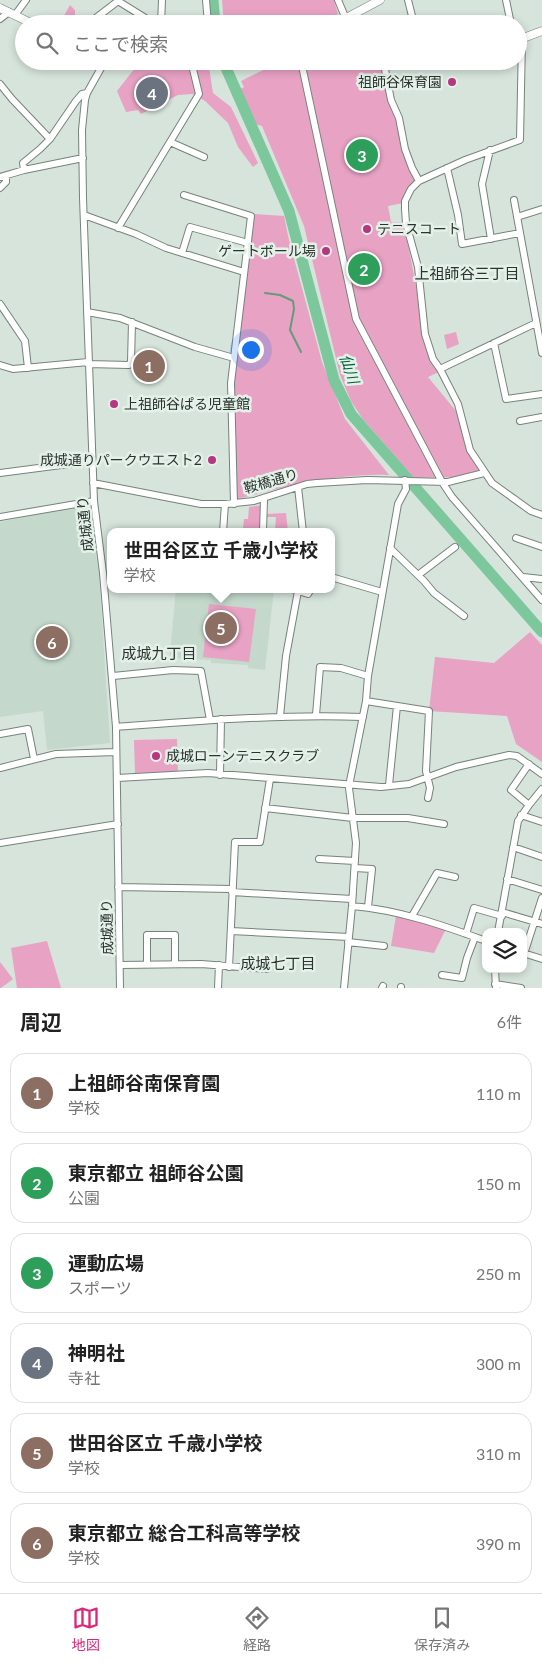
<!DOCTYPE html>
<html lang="ja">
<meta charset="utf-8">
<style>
:root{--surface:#fff;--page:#f6f6f6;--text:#222;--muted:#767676;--line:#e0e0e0;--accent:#db2777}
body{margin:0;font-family:Lato,"Noto Sans JP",sans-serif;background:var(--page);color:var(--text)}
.controls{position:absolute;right:15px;bottom:15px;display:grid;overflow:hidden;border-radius:10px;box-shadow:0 2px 8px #0003}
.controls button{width:45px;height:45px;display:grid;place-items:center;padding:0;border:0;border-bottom:1px solid var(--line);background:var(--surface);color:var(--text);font:25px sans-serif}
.you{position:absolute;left:250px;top:349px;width:18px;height:18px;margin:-12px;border:4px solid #fff;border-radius:50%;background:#1a73e8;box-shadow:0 0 0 8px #1a73e833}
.badge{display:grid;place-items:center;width:32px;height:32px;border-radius:50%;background:var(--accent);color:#fff;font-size:16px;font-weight:700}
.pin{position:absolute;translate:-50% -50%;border:2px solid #fff;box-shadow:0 1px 5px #0006}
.popup{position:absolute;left:107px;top:528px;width:228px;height:65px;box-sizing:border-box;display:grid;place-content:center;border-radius:10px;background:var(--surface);filter:drop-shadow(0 1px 4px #0005);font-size:16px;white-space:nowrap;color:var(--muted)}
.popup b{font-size:19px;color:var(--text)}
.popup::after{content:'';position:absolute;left:50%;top:100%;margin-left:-10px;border:10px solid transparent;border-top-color:var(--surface)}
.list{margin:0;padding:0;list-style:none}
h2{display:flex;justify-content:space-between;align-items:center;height:65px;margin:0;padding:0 20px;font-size:21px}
h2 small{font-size:16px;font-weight:400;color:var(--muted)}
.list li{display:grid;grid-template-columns:32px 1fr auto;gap:15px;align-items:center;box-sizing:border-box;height:80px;margin:0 10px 10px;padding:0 10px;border:1px solid var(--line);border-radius:15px}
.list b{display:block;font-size:19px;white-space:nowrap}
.list p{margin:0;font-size:16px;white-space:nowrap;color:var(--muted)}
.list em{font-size:16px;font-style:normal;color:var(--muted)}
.icon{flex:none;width:28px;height:28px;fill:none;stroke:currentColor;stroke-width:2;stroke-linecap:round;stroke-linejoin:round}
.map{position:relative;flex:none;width:542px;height:988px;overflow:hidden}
.search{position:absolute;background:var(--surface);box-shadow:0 2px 8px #0003;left:15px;right:15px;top:15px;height:55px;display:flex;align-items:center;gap:12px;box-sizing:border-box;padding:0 18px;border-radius:28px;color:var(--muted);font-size:19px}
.sheet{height:605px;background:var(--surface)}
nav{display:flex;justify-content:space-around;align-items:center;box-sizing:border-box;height:70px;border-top:1px solid var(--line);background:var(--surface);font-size:14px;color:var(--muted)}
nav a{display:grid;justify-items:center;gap:2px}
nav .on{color:var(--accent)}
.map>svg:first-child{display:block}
</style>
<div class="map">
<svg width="542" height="988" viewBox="0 0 542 988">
<rect width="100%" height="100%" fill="#d6e4db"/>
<path fill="#c4d9cc" d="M87,504l12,69 11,170 -63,7 -4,-39 -43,6v-195z
M176,589h98l-9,81 -17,-2v-3l-37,-2v-3l-40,-2 -1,-5z"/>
<path fill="#e8a2c4" d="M222,0h112l4,14 -19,10h-95z
M70,5l5,5v14h-11l-3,-3z
M143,61h65l5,32 18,14 27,56 -5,4 -15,-20 -10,-24 -23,-22 -12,-7 -15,1 -37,19 -3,-4 -12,2 -9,-21 18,-23 2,1z
M281,61h55l45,5 3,4 33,110 -14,23 -15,3 3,16h11l7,27 12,64 2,25 16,34 -11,5 28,34 12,42 12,17 -28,7 -38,1 -52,-60 -11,-17 -11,-26 -36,-149 -42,-100 -7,-2 -18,-33 7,-4 -3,-6z
M254,214l30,2 5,24 33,122 23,57 44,56c-52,-2 -101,11 -152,24l-4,-115z
M456,332l3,12 -12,5 -3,-14z
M263,505l-1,27 -19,-3 1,-10h4l1,-12z
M286,513l2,19 -13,-1 1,-14h-10v-3z
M209,604l47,5 -7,53 -46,-5z
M530,632l12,13v117l-26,-18 -9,-28 -78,-5 6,-54 59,6z
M177,739l1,33 -43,1 -1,-33z
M396,916l48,12 1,3 -11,22 -43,-7z
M47,941l14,47h-44l-6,-40z
M0,962l13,17 -12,9h-1z"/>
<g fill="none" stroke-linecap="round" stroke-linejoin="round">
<path stroke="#659a7b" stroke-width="2" d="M265,293l15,2 13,6 1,8 -4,21 11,22"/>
<path stroke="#7dc79c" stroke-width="11" d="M213,0l2,24
M223,61l66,150 45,169 17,34 191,218"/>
<g stroke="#76837b" stroke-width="8">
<path id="minor" d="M206,0l2,24
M338,0l10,24
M408,0l6,24
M506,0l5,24
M15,15l11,-15
M0,19l9,-7
M88,24l30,-23 37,23
M161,24l1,-24
M522,39l-2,101 -55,20 -46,21 -8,8 -6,12v8l1,14 12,44 7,67 8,25 7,10 18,35 12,46 22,33 39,28 11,4
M105,61l-18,32 -2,7 -3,30 1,68 11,303 9,72 13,154 4,261
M301,61l55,258 86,163 10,15 90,103
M384,64l7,36 8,18 6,31 7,19 7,13
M0,84l12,15 38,40
M170,142l34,15
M490,150l-8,34 9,55
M447,168l11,47 4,29 58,-11
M24,170l-1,-7 17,-14 10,-10 26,-38 6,-7 5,-1
M0,177l24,-7 59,-12
M0,188l6,-6v-6
M184,195l67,21 -20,167 3,121
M514,200l28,153
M84,215l52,19 30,14 78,24
M517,217l25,-8
M118,228l81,-134 -8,-33
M182,253l8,-26 58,16
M0,304l25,37 3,27
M87,312l33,6 75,29 39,11
M494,343l12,56 36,-5
M88,364l41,1 2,-3 1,-40
M0,365l13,4 75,-7
M440,369l96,-46
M520,421l22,-4
M0,473l92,-12
M93,483l108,21h24l29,-3 53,-17 10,-1 50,-3 81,2 36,-9
M298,487l5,45
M0,517l94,-16
M223,532l2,-28
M263,532l1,-33
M516,538l26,9
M390,548l34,33 10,12 30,23
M418,575l37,-28
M331,577l51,15
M523,577l19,2
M292,589l16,5 3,-5
M113,676l60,-6 28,1 9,49
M366,701l63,10 -3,60 4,17 -2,10
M316,715l4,-48 21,1 27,8
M280,716l6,-60 12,-65
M116,727c82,-6 164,-13 247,-10
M0,734l28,-5 6,30
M0,768l56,-14 60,-2
M220,775l1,-56
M117,778l91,-5 173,14 28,-3 47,-17 53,-12 8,1 25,18
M389,785l8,-79
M529,805l-18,-15 18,-26
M265,808l88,10h55l36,6
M521,815l21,7
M0,843l118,-19
M513,847l29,10
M319,859l36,2
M355,868l17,1 -4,38
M507,879l35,11
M118,887l114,2
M232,892l120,7
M352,906c47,4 90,19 134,35
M502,912l40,12
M412,916l25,-43 18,4
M231,931l118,6
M498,932l20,-111 11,-16 13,-16
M466,934l8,-26 28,8
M348,942l36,4
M523,953l19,6
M524,954l18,-56
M147,964v-29h28v29
M120,965l81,-1 66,5
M229,967l6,-125h25l10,-63
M495,969l1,19
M442,975l20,3 5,-20 8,-21
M495,984l26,4
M218,988l1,-23
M344,988l8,-82 4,-63 -7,-55 1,-7 16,-80 2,-25 30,-172 8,-15 -1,-9
M382,988l1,-2
M401,988v-1"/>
</g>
<g stroke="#76837b" stroke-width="9">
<path id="major" d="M0,8l33,16
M335,24l45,-24
M518,40l24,-9
M365,61l25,4 24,-4"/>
</g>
<use href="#minor" stroke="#fff" stroke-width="6"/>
<use href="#major" stroke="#fff" stroke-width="8"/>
</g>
<g fill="#b63681" stroke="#e3f1e8" stroke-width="2">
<circle cx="452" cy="82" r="5"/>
<circle cx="367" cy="229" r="5"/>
<circle cx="326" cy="251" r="5"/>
<circle cx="114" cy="404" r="5"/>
<circle cx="212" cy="460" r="5"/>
<circle cx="156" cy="756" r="5"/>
</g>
<g text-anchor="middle" stroke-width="5" stroke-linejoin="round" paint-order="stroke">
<g font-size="14" fill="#2c322e" stroke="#e3f1e8" text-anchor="end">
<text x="442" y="87">祖師谷保育園</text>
<text x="377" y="234" text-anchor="start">テニスコート</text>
<text x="316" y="256">ゲートボール場</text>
<text x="124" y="409" text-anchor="start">上祖師谷ぱる児童館</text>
<text x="202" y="465">成城通りパークウエスト2</text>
<text x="166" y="761" text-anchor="start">成城ローンテニスクラブ</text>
</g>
<g font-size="14" fill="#2c322e" stroke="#e3f1e8">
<text transform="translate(271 481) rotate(-16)" y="5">鞍橋通り</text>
<text transform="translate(85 524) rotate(-96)" y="5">成城通り</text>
<text transform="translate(107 927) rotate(-91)" y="5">成城通り</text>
</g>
<g font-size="15" fill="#2c322e" stroke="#e3f1e8">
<text x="467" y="279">上祖師谷三丁目</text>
<text x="159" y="659">成城九丁目</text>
<text x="278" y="969">成城七丁目</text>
</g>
<g font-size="15" font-style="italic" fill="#00603a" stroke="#e3f1e8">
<text transform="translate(349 369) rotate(71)" y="5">仙川</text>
</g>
</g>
</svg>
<div class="controls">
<button><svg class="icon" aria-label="layers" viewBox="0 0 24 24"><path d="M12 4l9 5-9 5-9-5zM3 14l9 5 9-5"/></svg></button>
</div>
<div class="you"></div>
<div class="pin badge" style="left:149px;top:366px;background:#8d6e63">1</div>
<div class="pin badge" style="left:364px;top:269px;background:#2e9e5b">2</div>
<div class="pin badge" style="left:362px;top:155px;background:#2e9e5b">3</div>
<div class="pin badge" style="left:152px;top:93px;background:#6b7280">4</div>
<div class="pin badge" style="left:221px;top:628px;background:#8d6e63">5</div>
<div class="popup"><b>世田谷区立 千歳小学校</b>学校</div>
<div class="pin badge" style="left:52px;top:642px;background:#8d6e63">6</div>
<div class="search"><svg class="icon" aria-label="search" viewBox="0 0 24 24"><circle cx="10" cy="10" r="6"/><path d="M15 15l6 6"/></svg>ここで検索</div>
</div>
<section class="sheet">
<h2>周辺<small>6件</small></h2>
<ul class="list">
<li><span class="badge" style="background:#8d6e63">1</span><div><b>上祖師谷南保育園</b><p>学校</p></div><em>110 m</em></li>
<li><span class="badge" style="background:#2e9e5b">2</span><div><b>東京都立 祖師谷公園</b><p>公園</p></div><em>150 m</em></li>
<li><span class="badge" style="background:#2e9e5b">3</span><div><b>運動広場</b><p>スポーツ</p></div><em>250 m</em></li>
<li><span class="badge" style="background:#6b7280">4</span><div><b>神明社</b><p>寺社</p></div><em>300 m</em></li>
<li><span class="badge" style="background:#8d6e63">5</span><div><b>世田谷区立 千歳小学校</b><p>学校</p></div><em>310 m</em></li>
<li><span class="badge" style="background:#8d6e63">6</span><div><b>東京都立 総合工科高等学校</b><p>学校</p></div><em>390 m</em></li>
</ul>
</section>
<nav>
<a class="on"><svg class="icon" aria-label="map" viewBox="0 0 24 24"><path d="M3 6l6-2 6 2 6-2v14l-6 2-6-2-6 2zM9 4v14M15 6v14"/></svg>地図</a>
<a><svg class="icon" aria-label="directions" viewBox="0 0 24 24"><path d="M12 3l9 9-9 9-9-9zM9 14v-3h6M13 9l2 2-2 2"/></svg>経路</a>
<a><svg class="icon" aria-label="saved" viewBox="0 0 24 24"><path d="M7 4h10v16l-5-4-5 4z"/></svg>保存済み</a>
</nav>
